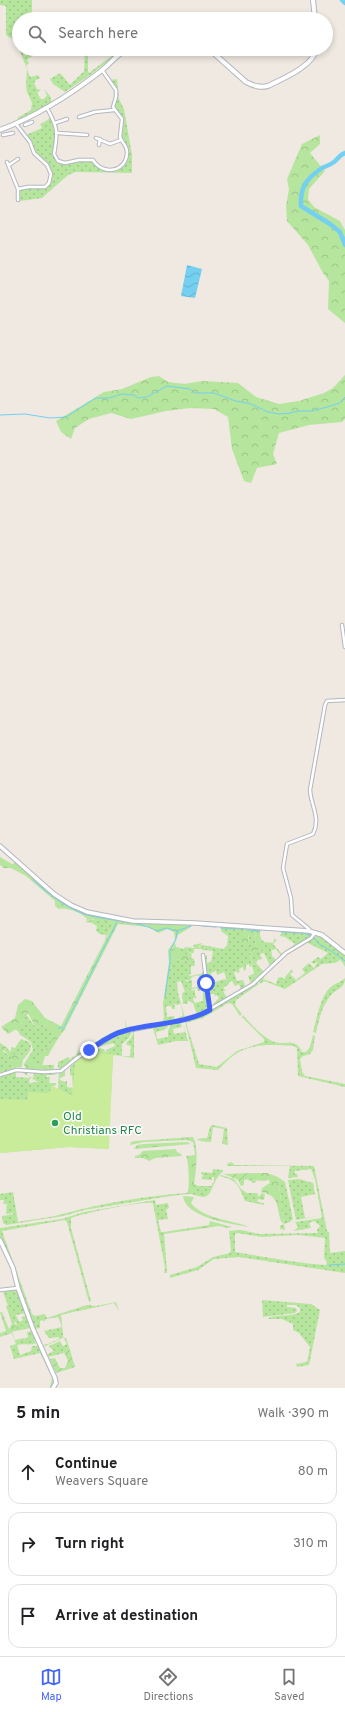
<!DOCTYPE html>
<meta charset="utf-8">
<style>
:root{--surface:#fff;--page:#f6f6f6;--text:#202124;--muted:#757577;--line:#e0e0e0;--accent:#4264fb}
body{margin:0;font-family:Overpass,sans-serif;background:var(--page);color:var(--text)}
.stop{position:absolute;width:12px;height:12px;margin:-9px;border:3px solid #4264fb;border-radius:50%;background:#fff}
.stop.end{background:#4264fb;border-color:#fff;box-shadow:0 1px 4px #0008}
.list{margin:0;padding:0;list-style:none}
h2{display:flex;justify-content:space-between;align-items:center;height:52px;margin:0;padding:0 16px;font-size:17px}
h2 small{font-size:13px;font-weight:400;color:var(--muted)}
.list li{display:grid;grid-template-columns:26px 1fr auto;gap:12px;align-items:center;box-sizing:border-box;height:64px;margin:0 8px 8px;padding:0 8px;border:1px solid var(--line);border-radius:12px}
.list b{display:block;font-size:15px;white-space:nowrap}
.list p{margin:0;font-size:13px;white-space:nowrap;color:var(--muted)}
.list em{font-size:13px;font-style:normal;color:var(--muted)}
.icon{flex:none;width:22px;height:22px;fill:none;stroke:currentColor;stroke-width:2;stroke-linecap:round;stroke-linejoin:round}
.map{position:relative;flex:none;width:345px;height:1388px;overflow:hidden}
.search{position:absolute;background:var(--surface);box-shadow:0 2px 6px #0003;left:12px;right:12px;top:12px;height:44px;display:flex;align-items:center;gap:10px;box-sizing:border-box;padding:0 14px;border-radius:22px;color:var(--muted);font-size:15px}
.sheet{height:268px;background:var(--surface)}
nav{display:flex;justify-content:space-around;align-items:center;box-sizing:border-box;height:56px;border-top:1px solid var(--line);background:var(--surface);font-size:11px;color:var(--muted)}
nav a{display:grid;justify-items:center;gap:2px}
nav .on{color:var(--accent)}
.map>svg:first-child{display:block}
</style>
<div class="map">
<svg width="345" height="1388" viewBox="0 0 345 1388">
<defs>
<pattern id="grass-dots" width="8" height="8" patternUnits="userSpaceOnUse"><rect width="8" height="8" fill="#b6e59e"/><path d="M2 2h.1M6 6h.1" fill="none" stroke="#9dc588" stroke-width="1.8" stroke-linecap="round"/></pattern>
<pattern id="forest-crowns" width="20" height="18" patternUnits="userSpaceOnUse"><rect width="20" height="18" fill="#b6e59e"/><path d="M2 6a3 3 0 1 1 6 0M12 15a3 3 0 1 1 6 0" fill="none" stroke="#9dc588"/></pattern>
<pattern id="garden-furrows" width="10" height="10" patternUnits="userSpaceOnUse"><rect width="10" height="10" fill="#b6e59e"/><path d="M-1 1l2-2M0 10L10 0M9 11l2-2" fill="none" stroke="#9dc588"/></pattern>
<pattern id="water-waves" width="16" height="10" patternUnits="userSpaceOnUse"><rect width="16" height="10" fill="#75cff0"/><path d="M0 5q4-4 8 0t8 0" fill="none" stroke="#66b2ce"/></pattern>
</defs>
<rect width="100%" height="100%" fill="#efe9e1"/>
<path fill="url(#grass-dots)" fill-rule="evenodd" d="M0,0h32v19h-13v29l-2,-6 -11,-7v-29l-6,-1z
M19,49h2l4,7 12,-5 6,5 -4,-3 -12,6 2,5 -3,1 3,10 2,2 7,-2 2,3 -4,2 -2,3 3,6 4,1 -4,3 4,6h3l3,-4 -3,-6 6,7 2,7 -32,17 -3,-2 14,-8 1,-7 -5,-11 -1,-7 1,-16z
M85,49h3v22l1,2 29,-22 6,-2 -34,26 -25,17 -12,-8 -3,-5 10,-6 10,12 14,-14z
M117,79l2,20 5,10 8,46v18l-56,-1 -8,3 -26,23 -22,3 -1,-11c10,-2 24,0 31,-6 6,-21 -7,-18 -15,-32 -3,-6 -5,-12 -9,-17l16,-7 -2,-4 8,-4v-1l3,-2c2,5 4,10 5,16 3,12 -9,21 4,30l19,-3h14l8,9h16l8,-9 2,-10 -7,-13 2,-17c-11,-16 -6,-10 -5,-27l-7,-13z
M89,919l25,4 -9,16 1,-4 -6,-1 -4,-3 1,-5 -7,-4 -3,1z
M221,926l57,4 -33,-1 4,13 -1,-9h5l3,5 -1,8 -6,7 13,-4 3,3 -4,-12h2l1,2 9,1 1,-4 3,1 -4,4 9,10 13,-10 -10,-7 -5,-1 2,-6 27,3 3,2 -31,21 -5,-7 -4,1 -1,-2 1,8 4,4 -6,6 -6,-13 -4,1 2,5 -4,1 -2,3 8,9 -13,12 -3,-8 6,-2 1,4 2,-7 -6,-17h-1l2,12 -2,1 -1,-3 -3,1v5l-2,1 -1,-4 -4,2 1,3 -3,1 -1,-2 -2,1 3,9 6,-1 3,8 -5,2 -2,-6 -4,2 -3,-5 -3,1v2l-6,4 3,3h-3l4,7 -12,8 -2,-2 6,-6 -2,-3 -2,1 -1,-2h-4v-4h-2l3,15 -1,2 -3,-22 17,-6 3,1 -3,-8 -7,3 -1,-4 -5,2 1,6h-5l-2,-23 2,-1v8l4,-1 2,-11 -9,-1 -1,1 -1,-2h-8v4h-4l-5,-3 6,3 1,4 -20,-7 3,-7 1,4 8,2 1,-2 10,1 -2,-3 9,-2 -2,4 -1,-2v3l4,-3 20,4 4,-3 1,-10 -7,-5z
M317,936h4l24,18v13l-2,-4 -3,-3 -5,3 -13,1 -37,25 -21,-8 -4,3 -1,-4 6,-4 -2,3 13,5 2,-6 2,-1 5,2v-2l7,-8 1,3 -3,2 6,6 9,-7 -3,-4 7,-6 5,5 4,-7 -4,3 -3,-2 7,-5 3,2 7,-6 -22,-11z
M190,957l4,2 1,7h-4v8h-2l1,2 11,-2 3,-4 1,8 -5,1 -1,-4 -7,2 -2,3h-5l1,1 6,-1v8l8,-2 1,-5h4l1,4 -6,2v4h-2l-1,-3 -11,3 9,-1v5l2,3h-4l1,5 9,-2v-10l3,-1 1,20 -10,5 -4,-12 -3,-1 -1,-1h-2l1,3h-5l-1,-11 3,-1 -4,-11 -4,1 1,11 7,25 -6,2v-3l4,-1 -2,-12 -5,1 -2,-2 1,6h-3l-1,-3h-5l1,11 7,-1 1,4 -59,12 -26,16 -30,22 -2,-3v-5l11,-5 2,4v-3l3,-2 2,1 -1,-2 3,-3 -2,-2 4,2c15,-9 29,-21 46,-24l-1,-8 2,7 35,-5 2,-4 -1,-15 8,-45 19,4z
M345,978c0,10 -7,10 -13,16 -10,11 -13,25 -16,39l-3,-1c3,-11 8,-39 19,-46 4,-3 9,-4 13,-8z
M257,982l2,2 -23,16 -1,5 7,9 -2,2 -8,-12 -4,-1 -25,15 -17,5 13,41 18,3 20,-16 27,-9v-3l-22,-22 1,-2c8,9 18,21 29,26 12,6 23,-5 30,11h4l4,-5 3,-12 2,1 -2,14 -3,4 -7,2 -3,3 2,13 3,4 40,8v3l-47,-11 -1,-28 -3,-2c-17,-1 -39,-3 -55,6 -8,4 -15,12 -21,18l-22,-2 -11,-47 19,-7z
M26,1014l10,14 8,-4 12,10 -14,26 -1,10 2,-5h11v3l-2,3 -26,-2 13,1 -2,-4 -10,-7 6,-9 -2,-8 -12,-8v-2l-4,-3 7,-6z
M180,1022l2,5 -9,2 1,5 11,-2 -2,-9 5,18h-12l-18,4 -5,-17 -19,2v28l-19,-3 -2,1 -2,41 -13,-1v2l12,2 -2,45 -32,-1 -1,2 34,2v1l-40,-2 -69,6v-77l16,-5v6l14,1 -1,5 9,-1 -18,-11 7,1v3l6,3 1,-5 21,1 1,1h-9l-1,2h4l-1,6h7v2l-4,1 6,3 1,-16 6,-2v5l-5,2v2l5,2 2,-1v6l6,1 -1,-12 -2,-1v-8l10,-10 4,1 1,5 -5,12 -2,19 -4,3 -10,-1 -2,16h-3h3v13l2,1 1,15 1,2 8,-2 2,-39 5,-7 2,-14h4v-1l-5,-1 5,-18 -1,-6h3l-1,-3 7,-4 9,1 1,3h2l-1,-2 9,-4 -1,-3 -16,4 18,-12 14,-4 1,1 -2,6 -7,6v12h8l1,-10 -4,-1 -1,-2 5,-5 3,-8 32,-5 2,2 -4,3 -8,2 1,7 11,-2v-6l3,-7zM88,1080l22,2 -1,13 -22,-1zM30,1094l28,1 -1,43 -28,-1zM82,1101l27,2 -3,40 -26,-1zM2,1103l24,1v39l-25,-1z
M21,1039l8,3 2,4 -1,5h-2l-9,6 -8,-4v-6l4,1z
M0,1049l11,8 1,11h8l-20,6z
M212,1125l15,3 1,17 -6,-1 2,-15 -11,-2 -2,15 -11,-1 -3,-2 10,-1 3,-11z
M231,1162l4,3 79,1 13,65 2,1 1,21 15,-2v22l-106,-16 -25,2 -16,11 -28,8v-3l27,-8 16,-10 17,-4 1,-4 -2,-18 12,-1 18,4 59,-1 -1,-3 3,-4 -6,-5 -5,2 2,5 -17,3 4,-4 -3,-5 27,-4 -7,-39 -4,-10 -16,2 -1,2 3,1 1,3 -10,1 2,-12h-63v-2zM237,1233l25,4 36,-2 27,3 -1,20 3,4 -1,3c-31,-2 -60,-8 -91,-13v-18z
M213,1169l10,1v2c-10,5 -10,24 -19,25 -3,0 -9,-2 -12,-3l1,-11 5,3h14v-3h2v-6h-2v3l-12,-1h2l1,-4 -2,-1v-2l11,1z
M221,1175l13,4 7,10 6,4h10l1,3h2l1,-3 4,1 -1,6 -6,-1 -1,3 7,1v2l-19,-4c-7,-17 -8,-21 -26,-25z
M278,1177l7,5 8,37 -3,3 -6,2 1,6 -5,-1v-3l4,-2z
M299,1179l14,4 2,11 -14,3 4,21 14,-2 -23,4 -8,-40z
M13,1192l5,30c15,-3 31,-4 45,-8 40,-11 83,-18 124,-21v1l-23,3 -80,13 -21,6 -57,9 -3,-2 -1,-7 12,-2v-1l-7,1 -1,-1 1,-9h-4l1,-4h-4v-6z
M155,1200l1,5 12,-2 1,5 -3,2 2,9 -10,1 3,12h3l3,41h-3l1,-5 -12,-65c-12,-2 -69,10 -82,15v10l20,73 -2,1 -22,-80 -2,-2 -63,11 30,83 3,2 10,-2 2,4 40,-13 9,1 20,-4 3,9 -5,-8c-18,5 -35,7 -53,12l2,19v3h2l-22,10 2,-3h3l11,-5v-2l-10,1 -5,-7 18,-4 -4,-10 -12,2 -2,3 -1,-2 -3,1v7l-5,1 -27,-76 -8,-16v-9l62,-9 22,-7z
M14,1290l4,1 8,22 -10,2 3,7 4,-2 -1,-3 5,-2 3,9 -13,4 -2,-3 2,-1 -1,-2h-2l-11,-30h-3z
M262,1300l49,4 9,6 -11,55 -12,2 -1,-3 11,-2 3,-15 -11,-14 -6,-3v-6l-11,-5h-15c10,-6 23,-1 33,-7v-4l-4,-3h-9v2l9,1 1,3 -2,2 -32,4z
M12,1331l3,9 9,-2 1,1 3,-2 -1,-5 5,-1 4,12c-6,3 -12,0 -19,2l3,10 11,-4 1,-5h6l17,36 -4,6h-1l2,-11 -12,-24 -26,6 -4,-13 6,-2 -4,-11 -12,4v-3z
M66,1338l3,9 -6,3 1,3 -16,4 -1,-2 6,-4 2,1 -6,-6 11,-5 3,5 4,-2 -3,-5z"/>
<path fill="url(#forest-crowns)" d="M320,135v9l-10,9 15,18 -16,18 -1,10 6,8 26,14 5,9v93l-17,-14 1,-28 -6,-8 -15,-28 -21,-24 -1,-15 3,-17 -2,-10 15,-35z
M345,375v44l-3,3 -33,3 -30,8 -6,21 4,10 -20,4 -6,15 -7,-2 -12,-32 -4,-32 -14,-8 -24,-1 -24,3 -35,8 -20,-6 -22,6 -14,9 -4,11 -10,-7 -5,-11 48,-29 18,-3 29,-12 8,-1 9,6 17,2 17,-3 36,2 18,14 23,7 20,-3 25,-8 9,-5z
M0,857l12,7 5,-2 36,33 39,20 41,7 59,2 -1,3 -13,8 -6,14 18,7v6l-19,-4 -8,45 6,-41 -1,-12 7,-10 -1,-8 -7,-3 -8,4 -10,-6 -31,-3 -53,105 -8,11 -9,16h-3l-4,14 -15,-1 -2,-5 3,-5 10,7 2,3 3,-9 -2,-5 1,-3h5l9,-18 -11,-10 -8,4 -8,-15 -10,15 -10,6 -7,-7 14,-9 3,-13 7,-6 7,2 13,17 16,8 53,-103 -12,-2v1l-5,-2 -1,1 -3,-2h-4l-3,4 1,-4c-5,-6 -20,-12 -28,-10l-4,-3v-5l-29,-25 -15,-8h-7l-4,-3z
M245,929l15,1v5l5,17h-2l-1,-3 -13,4 2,1 4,11 5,9 -5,5 -5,-25 -6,3 4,-9 7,-2 1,-8 -3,-5h-5v13l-4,1 -4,-10 5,-4z
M0,1043c8,4 11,11 19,14l9,-6h2l-7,9 -1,7 -9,1 -4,-4 3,-5 -7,-8 -5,-2z
M193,1137c7,11 2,45 -1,57h-5c3,-6 2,-31 -1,-38l9,-1 -2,-13 -6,-2 -43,2 -14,3 1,-3 4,-1z
M187,1142l4,2 -57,5 3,-4 7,-1z
M176,1149l1,3 4,2 1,2 -27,2 -6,3 -6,-3h-8v-2l4,-1 4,-4z
M252,1173h15l11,4 6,47 -3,-3c-5,-15 -1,-25 -20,-29l1,-4 8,-5 -1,-3 -5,1 -12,-1z
M183,1196l11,1 -3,6c12,16 41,17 58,24 -16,-3 -64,-9 -66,-31z
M210,1221l22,6 -4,1 -9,-2 -55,8v-2l45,-7z
M9,1305l7,22 14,-3 1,4 -31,6v-1l6,-2 -6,-19h2l7,17 3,-5 -6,-18z"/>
<path fill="url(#garden-furrows)" d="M252,1173v5l4,3 -1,2h-3l-1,-2 -5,-2v1h-2v5l-3,1 -3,-6 -14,-6z
M69,1347l6,20 -19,6 -6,-14 5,-1 5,10h5l3,-7 -5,-11z"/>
<path fill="#c9ec9a" d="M88,1052l1,3 11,-2 13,1 -4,95 -40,-2 -69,6v-54l28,1v-8l21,1 3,-7 20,9 3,-32 8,-6h3z"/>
<path fill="url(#water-waves)" d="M187,265l15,4 -7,29 -14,-2z"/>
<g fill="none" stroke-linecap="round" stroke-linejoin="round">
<path stroke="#75cff0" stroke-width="1" d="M0,415l25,-1 25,4 16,-1 30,-19h13l13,-4 12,1 4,3 9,-1 20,-11 23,3 5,4h19l22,8 15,3 17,8 11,2 11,-1 8,-2h14l15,-4 13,-4 5,-6
M33,880c15,14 32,27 51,34 18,6 61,8 72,17l11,-3 10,3 14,-5
M202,926l14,1
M221,928l22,1
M247,930l13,1
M282,932l21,1 8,3
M314,938l5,6 11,6 15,11
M165,997l5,-35v-11l6,-12 1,-7
M58,1028h4l2,-1 53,-105
M329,1265l16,-1"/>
<path stroke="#75cff0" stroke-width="4.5" d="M342,0l3,3
M345,153c-6,2 -7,6 -11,9 -4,3 -8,4 -12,6 -16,11 -22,19 -21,38l29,18 10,8 5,13"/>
<g stroke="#b4b7c1" stroke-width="4.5">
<path id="minor" d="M47,108c11,20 11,24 7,46l4,7 7,2 14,-3h14c10,16 34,12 34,-8 0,-7 -5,-9 -7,-15l2,-18 -9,-12 3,-10v-7l-14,-20
M79,117l16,-5 19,-2
M55,123l12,-4
M16,124l14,18 4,11 13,12 4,9 -2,9 -4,4h-17l-10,2
M25,125l7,-3
M58,133l29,2
M3,135l10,-2
M96,138l14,6 11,-4
M99,145l1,-6
M7,162l11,27v11
M9,165l9,-6
M342,625l3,22
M309,931v-2l-17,-14 -1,-17 -8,-30 4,-24 26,-10c8,-16 -2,-28 -3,-44l15,-85 2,-4 18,-1
M203,955l7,55
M0,1075l16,-5 28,2 17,-1 16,-13 40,-25 51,-10 32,-8 53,-31 33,-31 25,-15 4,-5
M0,1290l18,-2"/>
</g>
<g stroke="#b4b7c1" stroke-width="5.5">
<path id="tertiary" d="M0,846l54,48 17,11 16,7 46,9 62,2 114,8 13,4 23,18
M0,1240l13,28 5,20 15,41 22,49 1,5 -3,5"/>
</g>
<g stroke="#b4b7c1" stroke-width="6">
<path id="secondary" d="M313,0l2,19
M209,49l37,33c8,4 14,6 22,4 14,-7 46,-20 48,-37
M0,130c37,-14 70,-35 101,-59 9,-7 15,-16 26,-22"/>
</g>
<use href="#minor" stroke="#fff" stroke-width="2.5"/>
<use href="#tertiary" stroke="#fff" stroke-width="3.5"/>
<use href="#secondary" stroke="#fff" stroke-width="4"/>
</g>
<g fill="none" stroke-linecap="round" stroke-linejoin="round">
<path stroke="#4264fb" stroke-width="5" d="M89,1050c11,-7 22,-16 35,-19 28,-8 59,-6 86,-21l-4,-27"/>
</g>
<circle fill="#2e9e5b" stroke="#fff" stroke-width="1.5" cx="55" cy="1123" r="4"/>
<g text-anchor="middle" stroke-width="3" stroke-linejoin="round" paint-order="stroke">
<g font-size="12" fill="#27864d" stroke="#fff" text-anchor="start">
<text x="63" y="1120">Old<tspan x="63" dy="14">Christians RFC</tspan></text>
</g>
</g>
</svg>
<div class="stop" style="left:206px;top:983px"></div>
<div class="stop end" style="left:89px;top:1050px"></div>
<div class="search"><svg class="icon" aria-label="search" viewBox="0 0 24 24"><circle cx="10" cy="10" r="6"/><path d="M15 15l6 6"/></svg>Search here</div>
</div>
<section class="sheet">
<h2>5 min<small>Walk · 390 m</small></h2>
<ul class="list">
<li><svg class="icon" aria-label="ahead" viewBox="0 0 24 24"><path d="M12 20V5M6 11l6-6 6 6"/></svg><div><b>Continue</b><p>Weavers Square</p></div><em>80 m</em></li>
<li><svg class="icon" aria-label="right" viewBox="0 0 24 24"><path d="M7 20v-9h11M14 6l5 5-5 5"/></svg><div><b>Turn right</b></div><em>310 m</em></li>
<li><svg class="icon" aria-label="arrive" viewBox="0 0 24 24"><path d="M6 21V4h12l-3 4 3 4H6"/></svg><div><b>Arrive at destination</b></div></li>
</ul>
</section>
<nav>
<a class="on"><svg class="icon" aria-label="map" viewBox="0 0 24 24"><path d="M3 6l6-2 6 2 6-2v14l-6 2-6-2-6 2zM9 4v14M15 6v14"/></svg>Map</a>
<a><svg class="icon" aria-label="directions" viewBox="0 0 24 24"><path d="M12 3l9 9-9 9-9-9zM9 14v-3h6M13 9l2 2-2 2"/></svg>Directions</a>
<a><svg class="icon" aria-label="saved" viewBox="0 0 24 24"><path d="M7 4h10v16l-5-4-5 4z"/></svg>Saved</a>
</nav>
